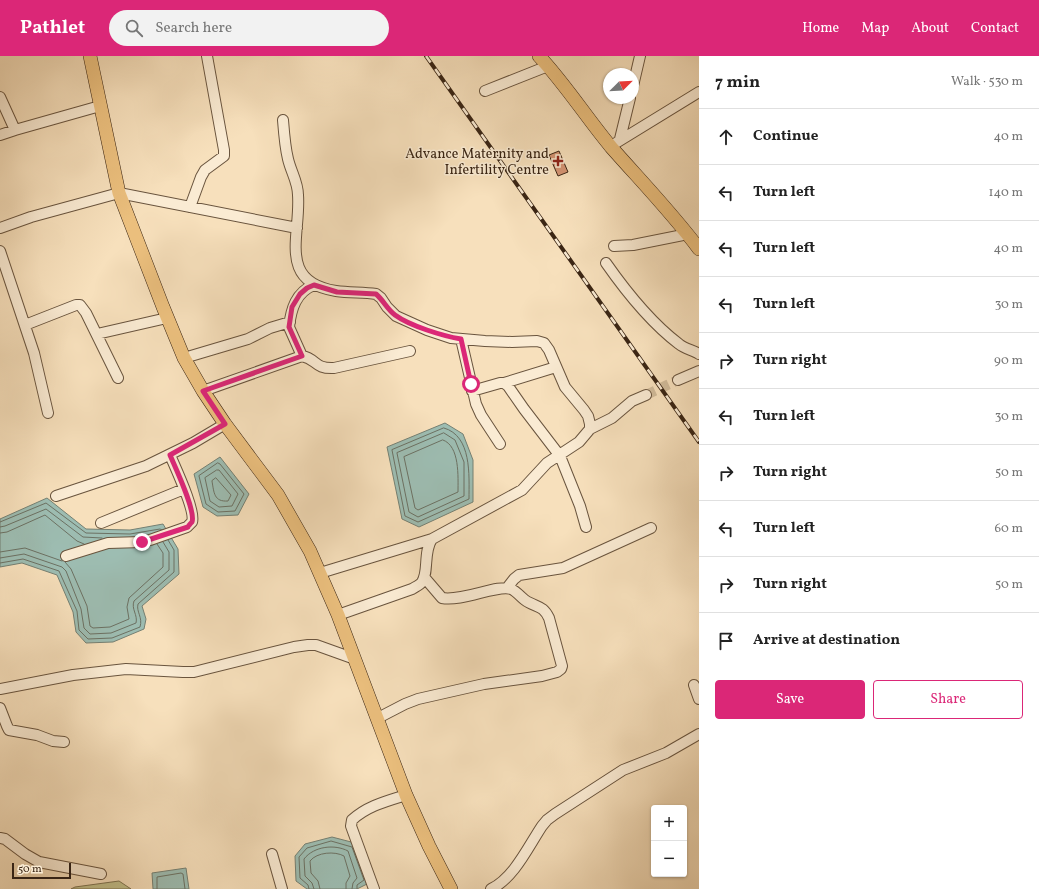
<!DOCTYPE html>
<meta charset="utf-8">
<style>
:root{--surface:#fff;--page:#f2f2f2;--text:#222;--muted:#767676;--line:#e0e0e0;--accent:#db2777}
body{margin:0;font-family:Vollkorn,serif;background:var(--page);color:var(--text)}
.controls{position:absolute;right:12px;bottom:12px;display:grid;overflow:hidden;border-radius:4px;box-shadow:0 1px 3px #0004}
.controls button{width:36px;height:36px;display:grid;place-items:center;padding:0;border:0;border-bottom:1px solid var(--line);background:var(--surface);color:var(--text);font:20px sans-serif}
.compass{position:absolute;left:603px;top:12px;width:36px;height:36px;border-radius:50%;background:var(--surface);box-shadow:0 1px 3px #0004;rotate:66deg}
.scale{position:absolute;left:12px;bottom:10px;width:59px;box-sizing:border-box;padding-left:4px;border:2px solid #3a2514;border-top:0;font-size:11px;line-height:14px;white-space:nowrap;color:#3a2514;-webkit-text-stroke:3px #faebd3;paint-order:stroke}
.stop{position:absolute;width:12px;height:12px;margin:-9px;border:3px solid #db2777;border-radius:50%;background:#fff}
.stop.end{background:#db2777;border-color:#fff;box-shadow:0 1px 4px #0008}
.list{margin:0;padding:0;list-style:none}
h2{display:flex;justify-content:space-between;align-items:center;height:52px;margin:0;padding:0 16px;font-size:17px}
h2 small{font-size:13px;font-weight:400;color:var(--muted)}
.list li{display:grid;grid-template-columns:26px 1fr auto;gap:12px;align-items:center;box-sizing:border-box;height:56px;padding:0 16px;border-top:1px solid var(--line)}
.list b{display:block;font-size:15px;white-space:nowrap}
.list em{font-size:13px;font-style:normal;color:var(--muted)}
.actions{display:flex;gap:8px;padding:12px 16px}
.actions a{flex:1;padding:9px 0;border:1px solid var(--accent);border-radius:4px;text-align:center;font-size:14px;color:var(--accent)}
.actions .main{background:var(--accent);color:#fff}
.icon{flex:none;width:22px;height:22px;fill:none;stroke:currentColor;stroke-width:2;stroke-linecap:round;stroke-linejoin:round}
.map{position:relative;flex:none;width:699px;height:833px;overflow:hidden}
header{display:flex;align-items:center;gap:24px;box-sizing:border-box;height:56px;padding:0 20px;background:var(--accent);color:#fff}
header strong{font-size:19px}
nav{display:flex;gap:22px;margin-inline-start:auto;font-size:14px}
.search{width:280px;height:36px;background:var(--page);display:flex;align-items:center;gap:10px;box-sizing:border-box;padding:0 14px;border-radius:22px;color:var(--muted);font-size:15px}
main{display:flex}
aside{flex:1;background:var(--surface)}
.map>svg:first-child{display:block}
</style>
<header>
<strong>Pathlet</strong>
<div class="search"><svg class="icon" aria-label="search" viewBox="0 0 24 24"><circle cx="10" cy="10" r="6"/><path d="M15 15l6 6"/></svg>Search here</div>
<nav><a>Home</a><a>Map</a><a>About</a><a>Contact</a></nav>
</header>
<main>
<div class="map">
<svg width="699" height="833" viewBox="0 0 699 833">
<rect width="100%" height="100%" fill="#f7e0bc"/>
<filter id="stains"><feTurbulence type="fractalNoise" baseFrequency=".005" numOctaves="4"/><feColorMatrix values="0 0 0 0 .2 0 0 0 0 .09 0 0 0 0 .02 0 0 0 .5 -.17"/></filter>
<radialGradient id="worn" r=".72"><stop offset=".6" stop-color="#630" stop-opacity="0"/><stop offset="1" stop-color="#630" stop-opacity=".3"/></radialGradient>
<path fill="#c3c18c" stroke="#7e7350" d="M119,825l12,8h-60l4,-2z"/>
<path fill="#9dbdb2" stroke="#758073" d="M445,367l18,11 10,26v42l-54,25 -17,-8 -15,-72z
M220,401l29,37 -11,21 -21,1 -14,-9 -9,-33z
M47,442l39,31 44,1 33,-6 15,25 1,25 -37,32 4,13 -2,10 -31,13 -27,1 -10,-11 -3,-20 -16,-37 -35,-12 -22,4v-48z
M332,781l23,6 14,40 -12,6h-50l-11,-8 -1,-25 10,-12z
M186,812l3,21h-36l-1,-16z"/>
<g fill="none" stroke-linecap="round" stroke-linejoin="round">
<path stroke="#6c7163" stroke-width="1" d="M444,372c28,8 25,47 25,71l-51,23 -13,-6 -13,-66z
M444,377l11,7 9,22v34l-46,21 -9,-5 -12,-59z
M443,384c17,6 15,37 15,52l-40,18 -3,-2 -11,-51z
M218,407l2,1 24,30 -9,17 -17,1 -12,-8 -7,-28z
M217,414h2l19,24 -6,12 -13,1 -9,-6 -5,-23z
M216,422l15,17 -3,6c-14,1 -14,-8 -16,-20z
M0,466l46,-19 40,30 44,1 30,-5 2,1
M0,471l5,-1 41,-17 37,28 19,1
M0,477l7,-1 38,-17 32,26 7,3
M0,496l25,-4 37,13
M0,502l24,-4 38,13 4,4 15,38 3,19 6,6 21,-1 25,-10c2,-8 -5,-14 -2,-22l35,-31v-18l-6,-10
M65,506l6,7 16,37 3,20 3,2 17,-1 19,-8 -2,-12 2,-9 34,-31v-14l-6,-9
M0,507l23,-4 36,12 18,40 2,19 9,9 24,-1 28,-11c3,-10 -4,-15 -2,-23l36,-32v-22l-6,-10
M157,833v-12l24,-4 2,1 2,15
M309,833l-1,-4 -8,-7 -1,-21 8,-9 24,-7 21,6 12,33 -7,5v4
M314,833l-2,-6 -7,-7 -1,-17c10,-13 31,-15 44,-8l9,27 -4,5 -1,6
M320,833l-2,-8 -7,-8 -1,-12c7,-9 25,-10 34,-5l6,20 -4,7v6"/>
</g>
<path fill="#d49473" stroke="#3a2514" d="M559,95l9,21 -10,4 -9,-21z"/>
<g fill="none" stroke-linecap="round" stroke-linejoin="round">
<path stroke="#d1bb9a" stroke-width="10" stroke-dasharray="10 5" stroke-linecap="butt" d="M646,339l32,-15"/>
<g stroke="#69543e" stroke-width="12">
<path id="minor" d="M633,30l7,-30
M485,35l63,-25
M0,41l15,33
M283,64c1,13 2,27 5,39 3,13 10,23 10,36 3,40 -21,87 38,96 14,2 27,1 40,3l5,4 6,9 9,9 31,14 24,8 34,3 27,1 25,-1 7,2 5,7 16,37 19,23 4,6 2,8v5l-11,13 -32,21 -25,27 -90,49c-9,13 -3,33 -10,43 -2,3 -7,5 -10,7l-74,26
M0,79l15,-5 85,-24
M620,83l10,-41
M611,90l88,-54
M190,151l11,-30 4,-7 19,-14v-6l-17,-94
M0,172l31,-11 88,-24 178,35
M614,190l19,-1 55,-11
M0,195l34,102 14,60
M606,207c21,30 44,59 73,81 6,5 14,6 20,10
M25,269l51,-20h4l6,8 32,65
M97,278l70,-16
M461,283l15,65 5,11 19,29
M302,300l-13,-29c2,-18 7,-35 25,-42
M184,302l64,-19 22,-11 20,-6
M678,324l21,-9
M504,327l52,-16
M203,335l99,-35c15,3 12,13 32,12l76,-17
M472,335l28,-8h4l4,3 16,23 36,47 20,50 6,21
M590,373l22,-11 20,-17 14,-6
M56,440l90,-30 47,-23 32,-19
M101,467l83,-34
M66,500l42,-13 34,-1 8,-2 37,-13c1,-1 4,-4 5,-5 4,-11 -17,-55 -22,-67
M320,517l112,-34
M507,532l7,-9 5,-4 44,-7 88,-40
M694,629l5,14
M0,633l73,-14 53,-6 57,3h11l100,-25 14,-2h8l39,14
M0,652l7,18 2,4 28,5 16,6 11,1
M378,662l27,-14 13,-5 66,-15 58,-8 15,-4 4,-3 1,-3 -13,-48c-6,-12 -10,-10 -21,-16 -6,-3 -10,-10 -17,-13 -13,-5 -49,13 -69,9l-18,-21
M0,782l5,1 20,15 14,8 62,12
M272,798l10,35
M374,833l-23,-63 1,-6c15,-14 35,-19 54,-25
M491,833c23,-11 37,-42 51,-63l5,-6 8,-6 68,-44 43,-17 33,-19"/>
</g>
<g stroke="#3a2514" stroke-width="14">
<path id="major" d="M90,0l29,137 44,114 21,51 19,33 22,33 53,71 32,56 28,64 68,180 23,51 22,43
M539,0c27,29 47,61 72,91 30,34 61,66 88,102"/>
</g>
<use href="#minor" stroke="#faebd3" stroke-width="10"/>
<use href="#major" stroke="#ecc07e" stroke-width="13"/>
<g stroke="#3a2514" stroke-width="4">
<path id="rail" d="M426,0l273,386"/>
</g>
<use href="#rail" stroke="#faebd3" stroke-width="2.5" stroke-dasharray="8" stroke-linecap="butt"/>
</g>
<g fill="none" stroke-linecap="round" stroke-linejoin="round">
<path stroke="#db2777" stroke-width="5" d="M142,486l46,-15c0,-1 3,-4 4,-5 4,-11 -17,-55 -22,-67l55,-31 -22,-33 99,-35 -13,-29 3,-20 8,-13 7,-6 7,-3 23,7 39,2c8,7 11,15 19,21 15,11 48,21 66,24l10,45"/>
</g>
<path fill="#8f2418" stroke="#faebd3" stroke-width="1.5" d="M556 99h4v4h4v4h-4v4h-4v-4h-4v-4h4z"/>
<g text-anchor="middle" stroke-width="3" stroke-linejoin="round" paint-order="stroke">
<g font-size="14" fill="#3a2514" stroke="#faebd3" text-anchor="end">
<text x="549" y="102">Advance Maternity and<tspan x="549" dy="16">Infertility Centre</tspan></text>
</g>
</g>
<rect width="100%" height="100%" filter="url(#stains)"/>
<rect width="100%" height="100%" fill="url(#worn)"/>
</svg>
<div class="controls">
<button>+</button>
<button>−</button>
</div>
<svg class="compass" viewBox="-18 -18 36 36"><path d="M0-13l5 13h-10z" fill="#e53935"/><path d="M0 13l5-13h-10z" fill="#767676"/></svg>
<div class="scale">50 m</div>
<div class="stop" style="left:471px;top:328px"></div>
<div class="stop end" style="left:142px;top:486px"></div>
</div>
<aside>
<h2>7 min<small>Walk · 530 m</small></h2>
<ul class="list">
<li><svg class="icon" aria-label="ahead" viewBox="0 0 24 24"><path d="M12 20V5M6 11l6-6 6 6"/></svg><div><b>Continue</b></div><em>40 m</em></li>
<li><svg class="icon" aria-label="left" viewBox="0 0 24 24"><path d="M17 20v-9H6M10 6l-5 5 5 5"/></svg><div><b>Turn left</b></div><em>140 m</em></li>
<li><svg class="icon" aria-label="left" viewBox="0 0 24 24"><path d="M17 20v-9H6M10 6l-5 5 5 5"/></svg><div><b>Turn left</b></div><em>40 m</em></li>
<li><svg class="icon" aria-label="left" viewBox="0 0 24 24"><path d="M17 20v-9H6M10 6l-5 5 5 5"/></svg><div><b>Turn left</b></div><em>30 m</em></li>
<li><svg class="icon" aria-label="right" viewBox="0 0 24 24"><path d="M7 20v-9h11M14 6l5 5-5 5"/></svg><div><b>Turn right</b></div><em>90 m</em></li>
<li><svg class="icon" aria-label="left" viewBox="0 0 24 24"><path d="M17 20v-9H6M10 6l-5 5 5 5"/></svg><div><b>Turn left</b></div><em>30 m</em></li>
<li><svg class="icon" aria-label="right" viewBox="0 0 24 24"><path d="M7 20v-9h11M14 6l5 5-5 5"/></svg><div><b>Turn right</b></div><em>50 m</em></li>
<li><svg class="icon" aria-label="left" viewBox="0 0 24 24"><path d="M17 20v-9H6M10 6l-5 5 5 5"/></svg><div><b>Turn left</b></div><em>60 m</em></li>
<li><svg class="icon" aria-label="right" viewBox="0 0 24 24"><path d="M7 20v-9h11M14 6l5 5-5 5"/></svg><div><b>Turn right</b></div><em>50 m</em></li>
<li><svg class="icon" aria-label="arrive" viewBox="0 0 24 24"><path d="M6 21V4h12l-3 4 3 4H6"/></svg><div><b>Arrive at destination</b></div></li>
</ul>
<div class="actions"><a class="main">Save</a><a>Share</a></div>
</aside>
</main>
